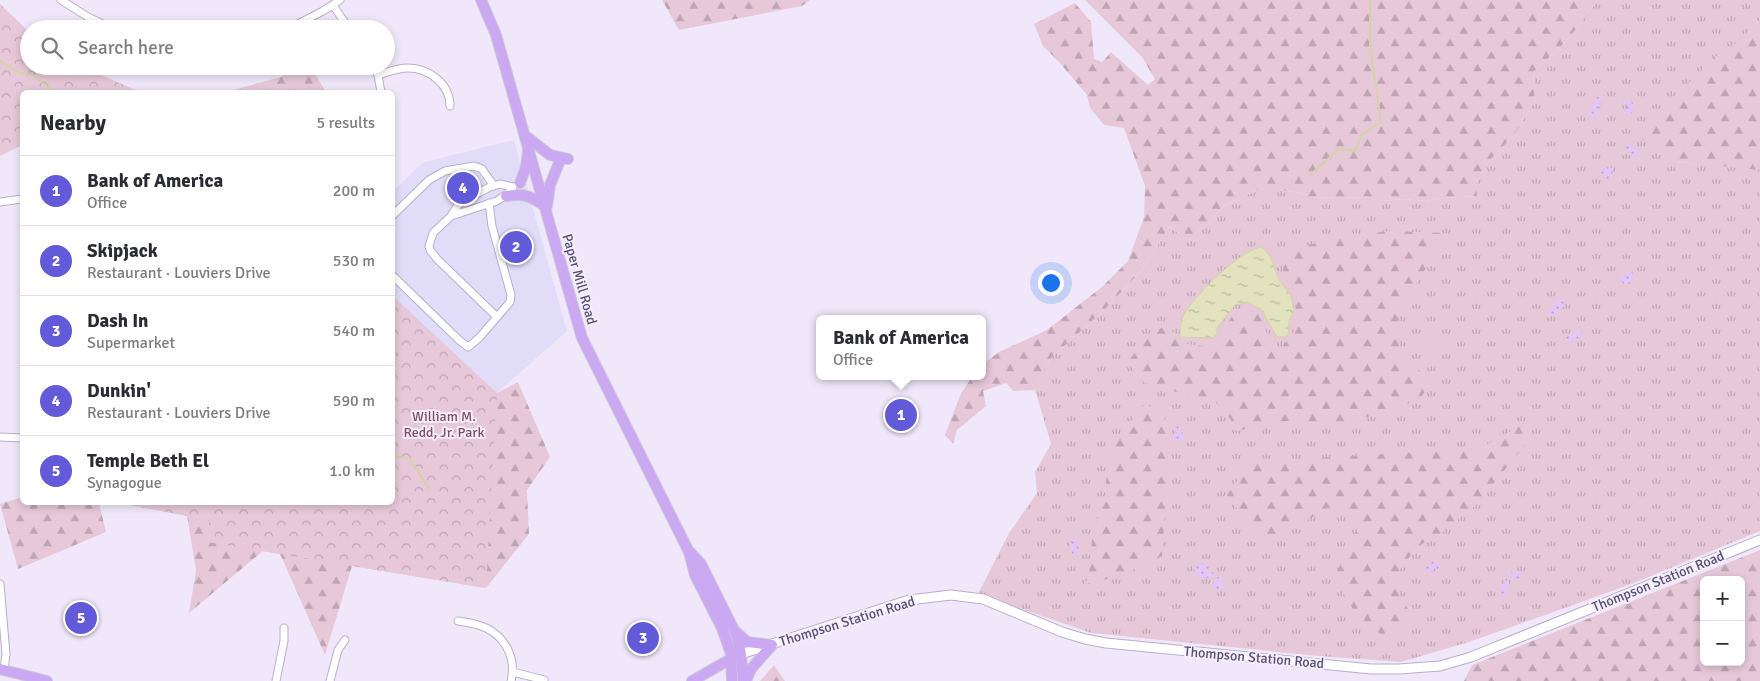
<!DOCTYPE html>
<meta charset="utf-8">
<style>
:root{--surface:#fff;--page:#f2f2f3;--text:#2b2b33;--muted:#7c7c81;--line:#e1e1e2;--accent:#625ad8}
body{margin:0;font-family:Signika,sans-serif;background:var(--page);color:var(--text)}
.controls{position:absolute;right:15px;bottom:15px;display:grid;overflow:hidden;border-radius:8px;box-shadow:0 2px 8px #0003}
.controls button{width:45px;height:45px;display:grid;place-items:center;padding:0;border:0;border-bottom:1px solid var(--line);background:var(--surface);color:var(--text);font:25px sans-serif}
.you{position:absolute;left:1050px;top:282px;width:18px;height:18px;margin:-12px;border:4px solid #fff;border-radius:50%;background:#1a73e8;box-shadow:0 0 0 8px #1a73e833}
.badge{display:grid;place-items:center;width:32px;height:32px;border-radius:50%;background:var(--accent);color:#fff;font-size:16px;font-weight:700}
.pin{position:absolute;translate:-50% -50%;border:2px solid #fff;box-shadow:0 1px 5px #0006}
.popup{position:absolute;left:816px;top:315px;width:170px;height:65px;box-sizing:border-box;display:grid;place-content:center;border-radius:8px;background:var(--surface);filter:drop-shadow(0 1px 4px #0005);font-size:16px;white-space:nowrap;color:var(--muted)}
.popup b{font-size:19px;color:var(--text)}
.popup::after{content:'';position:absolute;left:50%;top:100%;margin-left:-10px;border:10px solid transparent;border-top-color:var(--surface)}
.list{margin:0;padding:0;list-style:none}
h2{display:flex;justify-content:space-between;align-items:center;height:65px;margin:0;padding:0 20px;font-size:21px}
h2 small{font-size:16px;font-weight:400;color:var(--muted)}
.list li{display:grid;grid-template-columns:32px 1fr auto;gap:15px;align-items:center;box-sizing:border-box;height:70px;padding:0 20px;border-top:1px solid var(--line)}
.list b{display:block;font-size:19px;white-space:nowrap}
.list p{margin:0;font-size:16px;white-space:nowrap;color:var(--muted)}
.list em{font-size:16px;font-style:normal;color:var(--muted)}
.icon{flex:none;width:28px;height:28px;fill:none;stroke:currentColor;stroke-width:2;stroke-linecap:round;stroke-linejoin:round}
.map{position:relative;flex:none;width:1760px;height:681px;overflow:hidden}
.search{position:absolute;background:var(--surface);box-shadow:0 2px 8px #0003;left:20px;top:20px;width:375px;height:55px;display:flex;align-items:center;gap:12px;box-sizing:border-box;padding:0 18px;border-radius:28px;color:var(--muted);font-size:19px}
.panel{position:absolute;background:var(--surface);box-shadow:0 2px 8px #0003;left:20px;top:90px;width:375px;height:415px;border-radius:8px}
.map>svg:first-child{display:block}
</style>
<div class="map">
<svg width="1760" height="681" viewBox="0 0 1760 681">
<defs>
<pattern id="grass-tufts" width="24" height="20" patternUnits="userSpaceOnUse" patternTransform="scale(1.25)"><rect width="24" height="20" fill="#e7c8d9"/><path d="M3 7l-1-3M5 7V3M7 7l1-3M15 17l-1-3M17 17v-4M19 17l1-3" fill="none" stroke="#bea5b4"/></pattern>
<pattern id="forest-firs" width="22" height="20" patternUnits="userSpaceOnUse" patternTransform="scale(1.25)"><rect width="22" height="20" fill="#e7c8d9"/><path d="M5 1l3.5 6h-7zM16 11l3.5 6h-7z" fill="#bea5b4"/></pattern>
<pattern id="sand-dots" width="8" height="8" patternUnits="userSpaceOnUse" patternTransform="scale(1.25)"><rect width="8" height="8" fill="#e4c6f6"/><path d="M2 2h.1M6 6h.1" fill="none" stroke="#bca3cc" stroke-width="1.8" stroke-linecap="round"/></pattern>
<pattern id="park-crowns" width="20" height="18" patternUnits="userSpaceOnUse" patternTransform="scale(1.25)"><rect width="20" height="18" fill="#e7c8d9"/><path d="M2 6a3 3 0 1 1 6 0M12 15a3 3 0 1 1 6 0" fill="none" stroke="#bea5b4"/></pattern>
<pattern id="water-ripples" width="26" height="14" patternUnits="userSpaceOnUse" patternTransform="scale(1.25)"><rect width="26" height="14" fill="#e2e2be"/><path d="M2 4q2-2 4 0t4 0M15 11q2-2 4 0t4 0" fill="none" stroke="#baba9f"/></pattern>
</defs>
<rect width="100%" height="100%" fill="#f0e8fa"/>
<path fill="#e1ddf9" d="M514,140l53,191 -70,62 -104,-97 -1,-104 30,-29z"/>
<path fill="url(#grass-tufts)" d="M1597,0h163v20l-4,3 -79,139 83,7v362l-126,52 -72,26 -93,33 -68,20 -83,-6 -227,-23 -113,-39 31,-61 28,-40 -2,-21 16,-28 -16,-54 2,-2v-4l13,-25 54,-49 38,-40 27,-43 20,13 15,-13 20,-21 33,-16h24l25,4 5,3 32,1 22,-1 18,4 21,-2 21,2 18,-3 34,-2 -2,-12 17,-26 22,-23 21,-34 -2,-29c25,-21 47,-44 64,-72z"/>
<path fill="url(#forest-firs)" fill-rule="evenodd" d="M662,0h148l-8,6 -123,24z
M1085,0h512c-17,28 -39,51 -64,72l2,29 -21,34 -22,23 -16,26 1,12 -34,2 -18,3 -21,-2 -21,2 -18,-4 -22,1 -32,-1 -5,-3 -25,-4h-24l-33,16 -20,21 -15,13 -20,-13 -27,43 -38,40 -54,49 -13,25v4l-2,2 -22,1 -7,-8 -23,8 3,15 -29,24 -4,14 -8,-9 16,-42 12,-17h9v-11l17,-13 48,-22 56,-44 25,-25 16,-44 1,-31 -21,-58 -20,-3 -14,-17 -3,-13 -28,-33 -16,-16 -9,-22 41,-21 16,19 3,37 8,3 9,-10 37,33 7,-6 -13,-22z
M1760,20v150l-83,-8 -36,-23 14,-24 60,-58 12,-6z
M295,66h15l16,26h-100l55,-15z
M1392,231l55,2 -50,83v20l5,24 32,19 -13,18 -31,16 -62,11 -42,-3 -50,10 -5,-11 -16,-19 -26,-5 -49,-15 -12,-20 17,-20 21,-17 17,19 25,4 18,-20 8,-15 16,-3 13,5 5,28 13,7 14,-19 1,-27 -13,-34 8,-20 56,-13z
M436,337l61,56 21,-11 32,75 -23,33 2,44 -43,54 -134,-22 -27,89 -45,-101 -17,-3 -74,62 7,-43 -9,-54 -68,-13 273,-1z
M1145,403l19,12 5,35 -7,106c-27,15 -46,22 -77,28l4,-10 4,-46 11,-23 3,-33 7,-30z
M1523,424l9,12 -56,69 -35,28 -24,14 -19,25 -1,18 14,24 -21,28 -34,-28 -22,-36 27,-58 -27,-16 -70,42 -37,-51 27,-37 31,2 196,-12z
M22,497v5l77,1 7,29 -88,37 -18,-65z
M1760,550v131h-296l8,-16zM1704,580h37v82h-37z
M774,665l11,16h-25z"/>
<path fill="url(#sand-dots)" d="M1600,96l3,4 -4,8 -3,1 3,5 -3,3 -7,-1 -1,-3c2,-6 5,-9 8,-15z
M1625,98l10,6 -3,9 -3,3 -4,-2 -1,-2 4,-6 -5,-4z
M1626,145h6l6,4v7l-5,2 -4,-4 3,-3 -6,-1 -1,-3z
M1604,166l3,2 4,-1 2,3 -1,7 -4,3 -7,-7v-5z
M1627,272l7,1 -2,8 -6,3 -6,-3 -1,-4 3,-3 5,3 -2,-4z
M1560,299h3l2,7 -5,3 -5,6h-4l-2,-5 1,-3h5l-1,-5z
M1578,330l4,2 -1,6 -12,5 -3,-6 3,-2 4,1z
M1178,426l7,11 -5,5 -6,-3 -1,-3 4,-3 -3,-3v-3z
M1077,538l2,3 -1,16 -6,-2v-3l2,-2 -3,-3 -2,-4z
M1434,561l6,3v4l-3,2 -3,-2 -1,4 -4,1 -4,-2 2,-6z
M1201,563l7,2 1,3 -3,3 3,2 4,-1 2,4 -11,3 -10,-9v-3z
M1511,571l2,4 3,-4h4l3,3v3l-11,3 -5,-6z
M1217,577l5,1 1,3 -4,2 6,4 -2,3 -11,-2 1,-5z
M1505,580l4,2v3l-4,3 4,2 -2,5 -4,1 -2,-2 -1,-8 3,-5z"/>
<path fill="url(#park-crowns)" d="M0,4l29,28v34h51l60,26h-118v53l-22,11z
M393,296l104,97 -11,195 -279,-46 2,-22 -90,-17 273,-1z"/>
<path fill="#e7c8d9" d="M1427,337l18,11 -11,16 -17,-11z"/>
<path fill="url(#water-ripples)" stroke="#d3d3a6" d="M1262,247l8,9 9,24 12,16 3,15 -5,10v11l-3,5h-9l-16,-28 -14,-7 -12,3 -18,23v6l-5,4 -32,-1c0,-10 1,-18 6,-26 14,-20 53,-60 76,-64z"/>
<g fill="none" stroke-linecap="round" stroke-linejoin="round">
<path stroke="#d3d3a6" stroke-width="2" d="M0,61l20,12 11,1 22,17 5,1
M1311,174l28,-25 16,2 7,-17 19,-11 -11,-78v-45
M392,455l18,4 19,30"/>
<g stroke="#b7afcb" stroke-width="9">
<path id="minor" d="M61,0l27,17 25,12
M333,5l16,24
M288,29l35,-18 17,-11
M373,66l5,9 3,17
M378,75c10,-3 19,-7 30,-7 21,0 42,16 42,38
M0,202l22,-3
M392,216l37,-36 16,-9 29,-5 8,3 12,17
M451,216l46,-15 11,-8
M392,275l67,65 9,7 11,-9 31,-36 1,-7 -19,-69 -3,-23
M497,317l-60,-58 -7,-9 -1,-4 4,-13 18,-17 7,-11 16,-10 16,-8 10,-3 13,3
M0,437l22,1
M0,584l6,70 -2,16
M458,621c7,1 14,2 20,4 25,7 39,31 33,56
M513,672l31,8
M276,681l8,-40v-13
M330,681l8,-31 7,-10"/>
</g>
<g stroke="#b7afcb" stroke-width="11">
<path id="tertiary" d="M741,654l168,-54 42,-5 32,4 79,33 23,7 21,4 265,26h28l41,-3 31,-9 289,-117"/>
</g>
<g stroke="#cccad5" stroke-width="12">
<path id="primary" d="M481,0l15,35 86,303 107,214 6,23 27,53 9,26 1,27
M527,137l23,18 18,4
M520,183l6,-16 2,-17
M506,196c19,-3 24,0 39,10
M547,206l3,-21 9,-22
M690,552l11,12 35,70 5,20 2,27
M735,631l12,11 25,3
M0,669l47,12
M692,681l44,-25
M746,681l5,-12 21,-24"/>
</g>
<use href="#minor" stroke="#fff" stroke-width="7"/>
<use href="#tertiary" stroke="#fff" stroke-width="9"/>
<use href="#primary" stroke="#caa8f2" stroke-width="10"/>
</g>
<g text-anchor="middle" stroke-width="4" stroke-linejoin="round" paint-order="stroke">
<g font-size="14" fill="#564f72" stroke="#f5eefd">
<text transform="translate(580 279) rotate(74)" y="5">Paper Mill Road</text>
<text transform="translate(1658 581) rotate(-22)" y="5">Thompson Station Road</text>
<text transform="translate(847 621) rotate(-17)" y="5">Thompson Station Road</text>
<text transform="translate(1254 657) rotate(5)" y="5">Thompson Station Road</text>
</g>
<g font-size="14" fill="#824e66" stroke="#f5eefd">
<text x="444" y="421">William M.<tspan x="444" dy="16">Redd, Jr. Park</tspan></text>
</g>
</g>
</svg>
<div class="controls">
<button>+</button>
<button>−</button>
</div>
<div class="you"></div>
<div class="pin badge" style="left:901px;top:415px">1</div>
<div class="popup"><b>Bank of America</b>Office</div>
<div class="pin badge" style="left:516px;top:247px">2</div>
<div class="pin badge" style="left:643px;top:638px">3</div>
<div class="pin badge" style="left:463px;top:188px">4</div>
<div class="pin badge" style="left:81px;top:618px">5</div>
<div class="search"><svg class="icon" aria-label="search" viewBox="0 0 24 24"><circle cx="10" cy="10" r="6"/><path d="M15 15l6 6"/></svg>Search here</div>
<section class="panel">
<h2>Nearby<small>5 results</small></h2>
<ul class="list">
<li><span class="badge">1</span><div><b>Bank of America</b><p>Office</p></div><em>200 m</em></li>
<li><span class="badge">2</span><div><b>Skipjack</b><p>Restaurant · Louviers Drive</p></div><em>530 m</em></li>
<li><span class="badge">3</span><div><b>Dash In</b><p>Supermarket</p></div><em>540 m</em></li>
<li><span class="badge">4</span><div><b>Dunkin'</b><p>Restaurant · Louviers Drive</p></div><em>590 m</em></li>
<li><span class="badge">5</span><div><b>Temple Beth El</b><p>Synagogue</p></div><em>1.0 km</em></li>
</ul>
</section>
</div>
